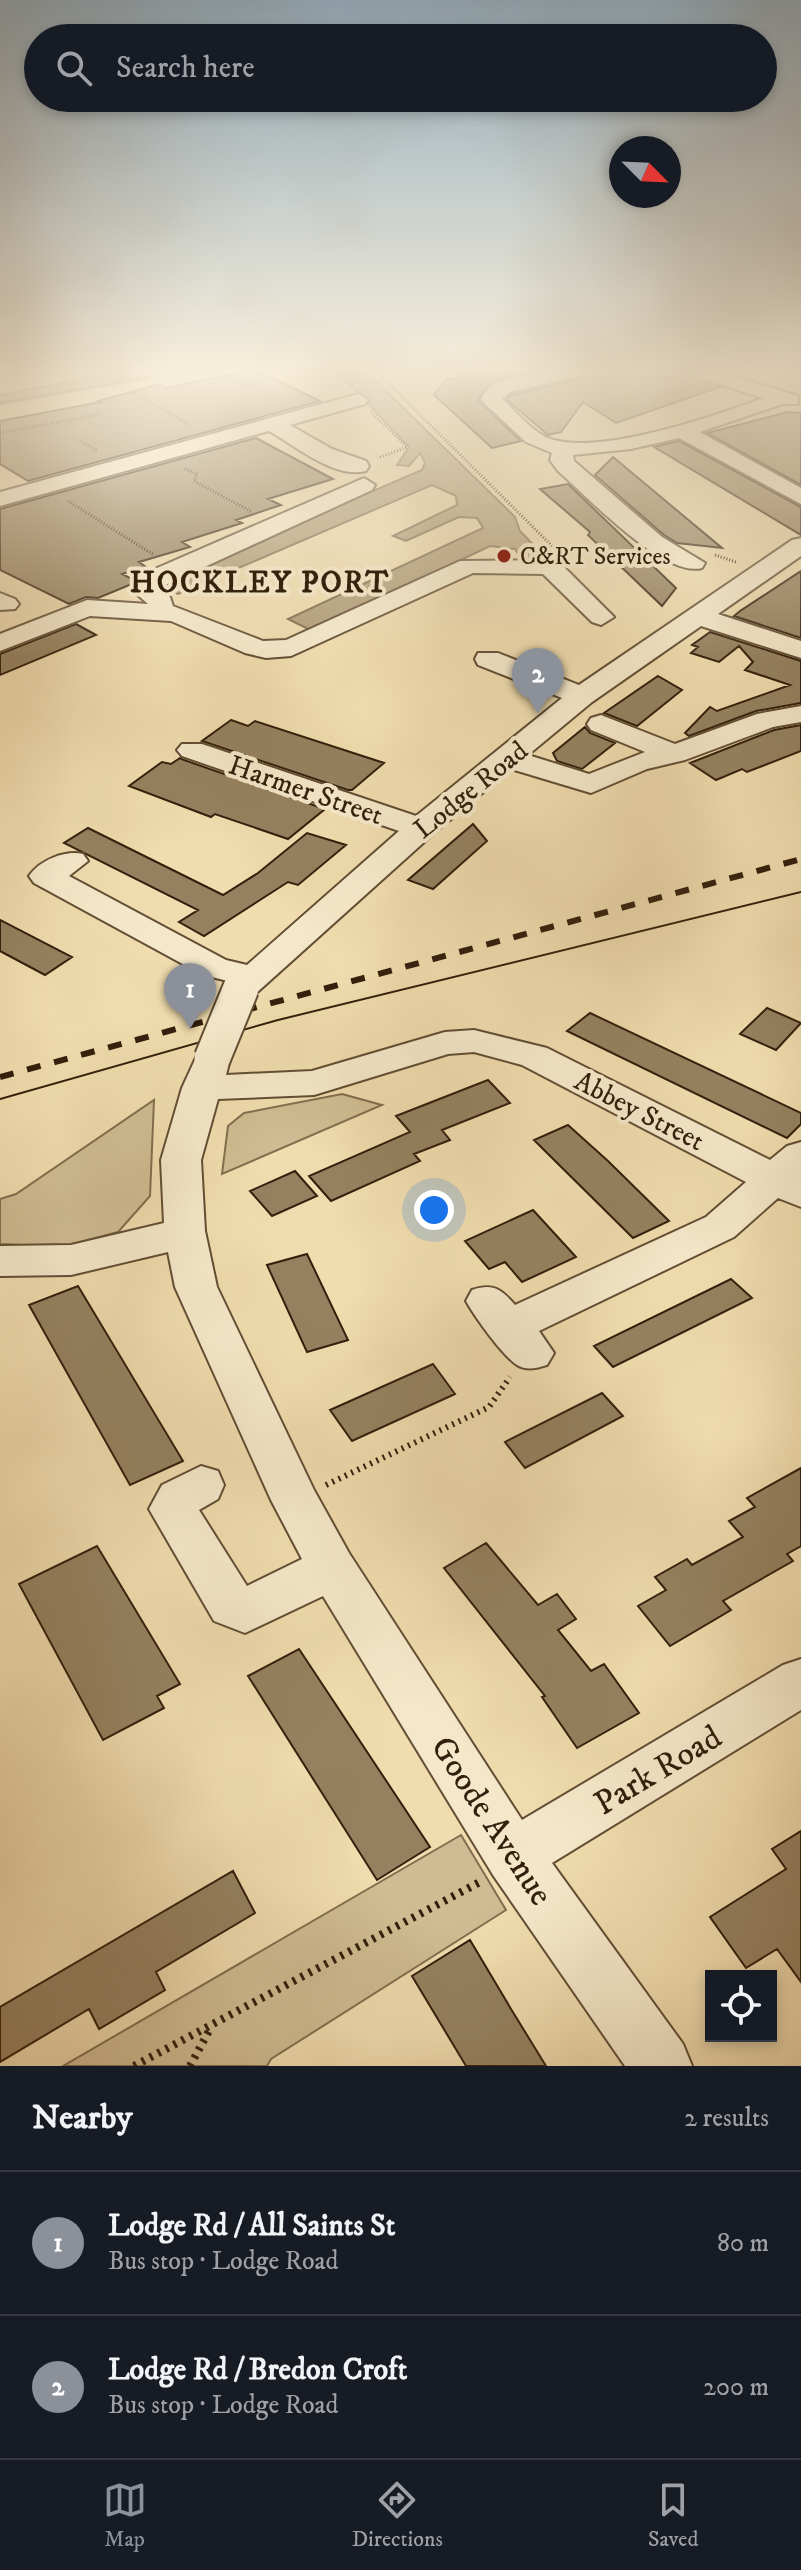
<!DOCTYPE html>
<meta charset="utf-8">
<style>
:root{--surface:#171b24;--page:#20242c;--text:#f1f3f6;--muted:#9ea1a6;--line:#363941;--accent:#8c9099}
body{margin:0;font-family:"IM FELL DW Pica",serif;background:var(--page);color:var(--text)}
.controls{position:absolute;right:24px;bottom:24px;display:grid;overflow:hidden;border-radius:0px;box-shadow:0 4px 12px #0003}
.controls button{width:72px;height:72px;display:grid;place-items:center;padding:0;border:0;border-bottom:2px solid var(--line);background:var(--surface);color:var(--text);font:40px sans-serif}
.compass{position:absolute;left:609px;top:136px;width:72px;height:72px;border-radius:50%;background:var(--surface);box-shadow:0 4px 12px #0003;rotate:114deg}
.you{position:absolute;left:434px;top:1210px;width:28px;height:28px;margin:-20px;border:6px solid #fff;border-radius:50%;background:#1a73e8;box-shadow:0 0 0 12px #1a73e833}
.badge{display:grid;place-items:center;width:52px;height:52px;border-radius:50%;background:var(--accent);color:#fff;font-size:26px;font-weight:700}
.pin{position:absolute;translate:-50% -66px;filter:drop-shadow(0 2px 4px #0008)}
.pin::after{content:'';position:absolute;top:42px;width:28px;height:24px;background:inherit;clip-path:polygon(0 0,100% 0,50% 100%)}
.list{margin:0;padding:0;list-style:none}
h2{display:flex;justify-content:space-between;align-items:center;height:104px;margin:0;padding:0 32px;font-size:34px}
h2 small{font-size:26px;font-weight:400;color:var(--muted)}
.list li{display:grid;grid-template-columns:52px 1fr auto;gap:24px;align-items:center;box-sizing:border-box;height:144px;padding:0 32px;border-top:2px solid var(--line)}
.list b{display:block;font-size:30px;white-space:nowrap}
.list p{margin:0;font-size:26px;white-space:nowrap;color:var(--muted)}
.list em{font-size:26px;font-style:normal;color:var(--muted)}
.icon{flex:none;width:44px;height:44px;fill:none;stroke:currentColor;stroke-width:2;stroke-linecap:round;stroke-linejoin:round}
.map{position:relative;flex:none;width:801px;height:2066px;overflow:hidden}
.search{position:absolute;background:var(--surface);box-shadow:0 4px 12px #0003;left:24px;right:24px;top:24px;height:88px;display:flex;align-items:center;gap:20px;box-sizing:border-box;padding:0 28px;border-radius:44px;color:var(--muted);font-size:30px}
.sheet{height:392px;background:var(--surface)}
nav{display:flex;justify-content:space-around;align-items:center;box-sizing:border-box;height:112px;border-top:2px solid var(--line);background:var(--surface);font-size:22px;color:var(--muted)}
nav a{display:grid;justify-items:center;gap:4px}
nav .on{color:var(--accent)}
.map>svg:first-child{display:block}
</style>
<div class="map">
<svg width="801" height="2066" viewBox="0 0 801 2066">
<rect width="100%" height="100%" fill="#f0dcae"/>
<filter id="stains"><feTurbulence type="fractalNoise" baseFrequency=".0025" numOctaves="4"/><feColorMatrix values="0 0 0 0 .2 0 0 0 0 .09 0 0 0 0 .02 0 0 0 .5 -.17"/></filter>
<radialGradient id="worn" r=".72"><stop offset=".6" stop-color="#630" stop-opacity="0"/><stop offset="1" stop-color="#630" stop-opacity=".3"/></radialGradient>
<path fill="#d0bc92" stroke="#826e4f" stroke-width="2" d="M342,1094l40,11 -160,69 6,-48 16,-13z
M154,1100l-4,96 -32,36 -56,15 -62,-3v-45l16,-5z
M461,1835l45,75 -235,149 -4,7h-204z"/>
<path fill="#b09c77" stroke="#7e6a4c" stroke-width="2" d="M122,372h55l-177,31v-8z
M338,372h27l11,9 139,136 5,14 27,28 -23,3 -9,-13 -25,-3 -178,85 -24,-12 195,-91 -6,-10 -18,-1 -53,24 -13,-5 64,-31 -1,-9 -24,-11 -254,109 -22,-10 266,-114 3,-7 -5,-10 -11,13 -12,-1 12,-18z"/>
<path fill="#958160" stroke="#331f0c" stroke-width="2" d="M243,372h18l59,29 -292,80 -28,-17v-43l101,-19 -3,-1 62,-17 6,4z
M483,372h46l-39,12 -12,16 43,41 -29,7 -58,-53 12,-15z
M586,372h96l38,15 -104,36 -33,-21 -22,30 -13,3 -42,-36 5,-4 70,-16z
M788,412l13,1v72l-94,-52z
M256,438l77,41 -65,20 13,6 -45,15 6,3 -60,19 8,5 -51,15 7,5 -24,7 12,6 -2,4 -34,14 -12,-1 -17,7 -69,-34v-61z
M679,441l122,66v28l-147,-88z
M613,457l109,91 -45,-5 -13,-8 -69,-60z
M568,484l108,104 -14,18 -74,-71 2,-3 -50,-43z
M801,571v67l-67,-22 6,-5z
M76,624l20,11 -96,40v-21z
M710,632l91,29v42l-45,8 -67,25 -4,-3 25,-26 7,4 73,-26 -45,-15 8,-8 -14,-16 -20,16 -28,-9 7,-6 -6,-2z
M658,676l24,14 -45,36 -33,-13z
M231,720l17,6 7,-5 129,42 -32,27h-4l-146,-49z
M801,725v26l-54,21 -5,-3 -26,11 -26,-17 84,-33z
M585,727l5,6 25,10 -33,26 -25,-8 -4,-8z
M180,758l1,1 144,50 -37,30 -73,-25 -4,3 -82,-31 33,-24 9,2z
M473,824l14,17 -54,48 -25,-9z
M88,828l135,67 35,-22 49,-40 39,12 -48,40 -10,-3 -84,54 -25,-14 19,-12 -134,-67z
M0,920l72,37 -27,18 -45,-24z
M767,1008l34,15 -25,27 -36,-16z
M590,1013l211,100v11l-14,14 -220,-107z
M488,1080l22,23 -68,27 8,10 -36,14 6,7 -89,40 -22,-25 101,-44 -14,-16z
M568,1125l40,36 61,60 -36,17 -99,-98z
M295,1171l22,25 -45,20 -22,-25z
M533,1210l43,47 -54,25 -17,-20 -16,7 -24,-28z
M307,1254l41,86 -41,12 -40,-87z
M731,1279l21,19 -139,69 -19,-21z
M78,1286l105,175 -53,24 -101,-180z
M433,1364l22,30 -103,47 -22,-31z
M602,1393l21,23 -98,52 -20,-26z
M801,1468v78l-14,8 6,7 -70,40 8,9 -61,36 -32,-40 28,-16 -11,-13 32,-18 5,6 51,-28 -14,-16 26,-14 -8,-9z
M486,1543l52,62 19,-11 19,25 -18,11 33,41 13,-7 35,49 -62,35 -35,-51 3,-1 -101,-128z
M97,1546l83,138 -23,12 7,12 -61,32 -84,-156z
M299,1649l131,198 -53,33 -129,-204z
M801,1831v151l-24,-33 -31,19 -36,-51 76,-48 -14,-20z
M233,1871l22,42 -99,59 9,18 -66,39 -10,-20 -89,53v-55z
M470,1940l41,69 35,57h-80l-54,-90z"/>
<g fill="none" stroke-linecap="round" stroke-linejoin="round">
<g stroke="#624e34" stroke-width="4">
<path id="minor" d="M546,372h37l-3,4 -70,16 -8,7c15,13 32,36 52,41 50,14 161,-24 209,-42l-69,-22 -3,-4h30l77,24v8h-15l-83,28 101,56v16l-122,-66 -48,11 -58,6 1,6 88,76 43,26 -3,5c-39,10 -115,-72 -144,-97l-8,-11 2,-7 -26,-11 -45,-42c9,-24 43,-23 65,-28z
M358,394l10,6 -3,4 -75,21 42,24 34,12 3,5 -3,5c-32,8 -70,-25 -97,-40l-269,75v-14z
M364,478l11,7 -3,5 -213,98 11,9 3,9 90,35 23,-1 174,-79 90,-1 9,2 55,55 -13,8 -9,-3 -49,-48 -70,-1 -182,83 -25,2 -21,-5 -74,-32 -81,-5 -90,35v-17l87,-34 61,4 -16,-14 9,-15z
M801,538v18l-83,58 83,27v17l-100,-32 -109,76 -64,53 61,19 56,-22 -54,-22 -4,-6 4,-6 10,-3 74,29 82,-30 44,-8v16l-28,5 -88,33 -38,9 -56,24 -80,-24 -79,66 -179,161 -12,3 -12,-3 -5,-8 4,-7 -25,-6 -169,-92 -5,-7c11,-16 36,-26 54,-22l5,7 -19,15 157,84 21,5 152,-134 -217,-75 -5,-6 5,-6h20l214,72 146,-118 -84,-33 -3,-6 3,-6h20l81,32 213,-145z
M0,593l15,6 4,5 -4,5 -15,1z
M474,1030l73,18 223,112 17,-14 14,-4v65l-23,-9 -44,39 -195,94 15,22 -7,12c-10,3 -20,6 -30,0 -15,-10 -42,-48 -51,-64l6,-11c21,-7 29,-1 43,15l191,-88 40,-35 -224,-117 -48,-13 -26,2 -134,41 -96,4 -17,61 4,71 12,56 97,203 35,63 173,267 261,-155 18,-6v51l-249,153 131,181 9,22h-67l-132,-191 -170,-279 -78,37 -31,-12 -65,-112 13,-24 39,-19 17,5 6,14 -6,14 -19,11 48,76 55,-27 -31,-59 -96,-213 -7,-35 -97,23 -71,1v-30l71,-1 93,-22 -3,-63 21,-72 17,-37 13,-4 13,4 5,8 -4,16 86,-4 133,-39z"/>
</g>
<path stroke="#331f0c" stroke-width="3" stroke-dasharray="1 2" stroke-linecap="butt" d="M377,372l175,174
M226,375l52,25
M132,392l56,32
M0,404l183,-32
M371,412l36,35 -29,11
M0,433l101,-19
M80,441l18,10
M185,469l12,5 -3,7 58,31
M68,501l86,54
M715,555l21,7"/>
<path stroke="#331f0c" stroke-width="6" stroke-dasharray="2 5" stroke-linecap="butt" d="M326,1485l163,-78 21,-30"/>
<path stroke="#331f0c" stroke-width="8" stroke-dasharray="3 6" stroke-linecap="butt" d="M134,2066l346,-184
M190,2066l20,-37"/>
<use href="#minor" fill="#f5e8ca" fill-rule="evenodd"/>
<path stroke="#331f0c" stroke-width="2" d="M0,1099l278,-79 523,-128"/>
<path stroke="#331f0c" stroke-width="6" stroke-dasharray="14 14" stroke-linecap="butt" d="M0,1077l801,-218"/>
<g stroke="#624e34" stroke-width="39" stroke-linecap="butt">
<path id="minor-bridge" d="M212,1059l29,-71"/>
</g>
<use href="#minor-bridge" stroke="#f5e8ca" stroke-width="35"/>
</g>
<linearGradient id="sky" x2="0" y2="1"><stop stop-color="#91aabb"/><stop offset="0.56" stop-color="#f8efdb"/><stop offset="1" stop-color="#f8efdb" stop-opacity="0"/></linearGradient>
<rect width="801" height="661" fill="url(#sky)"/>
<circle fill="#8f2418" stroke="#f5e8ca" stroke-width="3" cx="504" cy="556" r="8"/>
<g text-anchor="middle" stroke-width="8" stroke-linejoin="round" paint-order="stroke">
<g font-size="24" fill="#331f0c" stroke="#f5e8ca" text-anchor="start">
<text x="520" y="564">C&amp;RT Services</text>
</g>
<g font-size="28" fill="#331f0c" stroke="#f5e8ca">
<text transform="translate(306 789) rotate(19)" y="10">Harmer Street</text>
<text transform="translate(470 789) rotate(-39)" y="10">Lodge Road</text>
<text transform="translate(640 1110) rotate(27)" y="10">Abbey Street</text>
</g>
<g font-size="30" font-weight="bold" letter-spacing="2" fill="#331f0c" stroke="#f5e8ca">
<text x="260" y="592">HOCKLEY PORT</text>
</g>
<g font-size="34" fill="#331f0c" stroke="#f5e8ca">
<text transform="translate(657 1769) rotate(-31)" y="12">Park Road</text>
<text transform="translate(493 1820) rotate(57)" y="12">Goode Avenue</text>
</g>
</g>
<rect width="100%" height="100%" filter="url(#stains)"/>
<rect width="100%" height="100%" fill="url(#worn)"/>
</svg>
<div class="controls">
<button><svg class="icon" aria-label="locate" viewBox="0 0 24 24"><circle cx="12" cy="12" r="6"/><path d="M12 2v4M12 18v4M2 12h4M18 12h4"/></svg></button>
</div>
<svg class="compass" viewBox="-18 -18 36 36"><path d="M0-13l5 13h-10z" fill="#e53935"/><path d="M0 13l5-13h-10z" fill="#9ea1a6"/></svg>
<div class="you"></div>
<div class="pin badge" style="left:190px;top:1029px">1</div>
<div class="pin badge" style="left:538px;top:714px">2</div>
<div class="search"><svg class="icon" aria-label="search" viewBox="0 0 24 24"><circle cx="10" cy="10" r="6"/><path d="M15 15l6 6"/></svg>Search here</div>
</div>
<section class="sheet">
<h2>Nearby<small>2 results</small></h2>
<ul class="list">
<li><span class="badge">1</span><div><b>Lodge Rd / All Saints St</b><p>Bus stop · Lodge Road</p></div><em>80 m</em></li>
<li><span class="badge">2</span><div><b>Lodge Rd / Bredon Croft</b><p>Bus stop · Lodge Road</p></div><em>200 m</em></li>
</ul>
</section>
<nav>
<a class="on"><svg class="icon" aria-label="map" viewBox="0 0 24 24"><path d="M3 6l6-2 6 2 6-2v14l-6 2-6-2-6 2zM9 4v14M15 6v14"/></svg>Map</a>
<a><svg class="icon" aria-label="directions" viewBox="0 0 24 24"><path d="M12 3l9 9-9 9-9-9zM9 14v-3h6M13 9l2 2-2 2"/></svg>Directions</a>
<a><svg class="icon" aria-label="saved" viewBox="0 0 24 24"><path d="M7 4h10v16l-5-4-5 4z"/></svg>Saved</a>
</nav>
